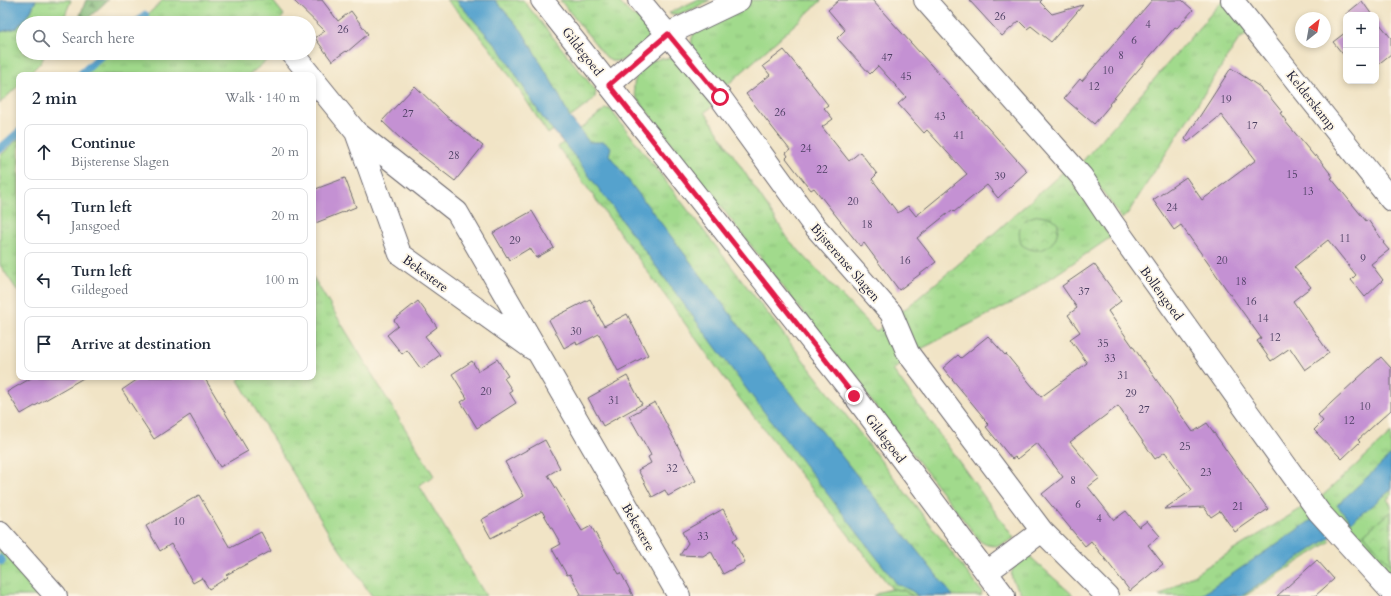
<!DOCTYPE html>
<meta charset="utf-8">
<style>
:root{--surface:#fff;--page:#f6f6f7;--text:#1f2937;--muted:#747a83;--line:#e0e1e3}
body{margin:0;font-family:Cardo,serif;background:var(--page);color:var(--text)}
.controls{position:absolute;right:12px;top:12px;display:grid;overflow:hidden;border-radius:8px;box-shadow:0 2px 6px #0003}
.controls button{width:36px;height:36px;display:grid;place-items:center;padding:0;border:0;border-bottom:1px solid var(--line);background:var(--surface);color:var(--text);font:20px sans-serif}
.compass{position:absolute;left:1295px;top:12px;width:36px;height:36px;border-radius:50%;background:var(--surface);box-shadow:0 2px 6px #0003;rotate:31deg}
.stop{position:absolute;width:12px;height:12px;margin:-9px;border:3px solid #e11d48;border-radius:50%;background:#fff}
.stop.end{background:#e11d48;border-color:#fff;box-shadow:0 1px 4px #0008}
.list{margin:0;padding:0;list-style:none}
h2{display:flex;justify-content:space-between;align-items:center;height:52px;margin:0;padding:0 16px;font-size:17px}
h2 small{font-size:13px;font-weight:400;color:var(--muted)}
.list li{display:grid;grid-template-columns:26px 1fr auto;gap:12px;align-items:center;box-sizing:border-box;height:56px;margin:0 8px 8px;padding:0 8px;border:1px solid var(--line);border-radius:8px}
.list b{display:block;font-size:15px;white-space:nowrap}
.list p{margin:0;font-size:13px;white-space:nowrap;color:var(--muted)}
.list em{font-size:13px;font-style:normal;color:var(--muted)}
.icon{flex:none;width:22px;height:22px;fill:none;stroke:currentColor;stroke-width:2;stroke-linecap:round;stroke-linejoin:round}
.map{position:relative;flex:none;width:1391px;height:596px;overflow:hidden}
.search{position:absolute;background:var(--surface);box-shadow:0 2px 6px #0003;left:16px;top:16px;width:300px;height:44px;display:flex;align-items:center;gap:10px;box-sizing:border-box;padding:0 14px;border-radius:22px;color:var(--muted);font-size:15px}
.panel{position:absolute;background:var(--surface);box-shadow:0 2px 6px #0003;left:16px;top:72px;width:300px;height:308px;border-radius:8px}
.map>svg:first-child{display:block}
</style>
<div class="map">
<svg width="1391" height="596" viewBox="0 0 1391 596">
<defs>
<pattern id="grass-tufts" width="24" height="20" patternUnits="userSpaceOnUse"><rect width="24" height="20" fill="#a1da8c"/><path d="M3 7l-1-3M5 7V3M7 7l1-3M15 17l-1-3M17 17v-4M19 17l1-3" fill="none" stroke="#8abb7a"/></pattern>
<pattern id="forest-firs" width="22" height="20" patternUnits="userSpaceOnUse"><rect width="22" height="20" fill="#80ba78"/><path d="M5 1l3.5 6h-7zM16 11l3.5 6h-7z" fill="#689764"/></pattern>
<pattern id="park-crowns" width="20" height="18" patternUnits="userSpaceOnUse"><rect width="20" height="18" fill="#a1da8c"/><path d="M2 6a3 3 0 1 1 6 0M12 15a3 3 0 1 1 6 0" fill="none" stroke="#8abb7a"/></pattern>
</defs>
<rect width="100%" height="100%" fill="#fcf5e5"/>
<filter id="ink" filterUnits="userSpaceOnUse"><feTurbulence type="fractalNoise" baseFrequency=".025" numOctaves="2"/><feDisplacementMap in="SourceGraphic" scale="8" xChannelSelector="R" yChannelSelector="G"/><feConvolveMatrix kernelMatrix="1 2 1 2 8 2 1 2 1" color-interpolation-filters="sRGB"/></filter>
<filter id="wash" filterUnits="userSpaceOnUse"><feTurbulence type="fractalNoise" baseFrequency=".012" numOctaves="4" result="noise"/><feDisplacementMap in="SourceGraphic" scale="16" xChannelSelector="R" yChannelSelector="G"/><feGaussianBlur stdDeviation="0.9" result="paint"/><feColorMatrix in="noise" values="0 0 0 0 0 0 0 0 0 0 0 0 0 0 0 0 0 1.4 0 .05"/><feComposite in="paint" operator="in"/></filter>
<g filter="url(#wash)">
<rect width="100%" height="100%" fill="#f1e4c6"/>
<path fill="url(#grass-tufts)" stroke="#627e64" d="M36,0h35l-9,23h-39v30h23l-5,9 -13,13h-9v10l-19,18v-71l17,-4 14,-17z
M163,0h109l12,15 -6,8h-139z
M446,0h77l73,91 -1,6 -4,5 -43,32c-31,-47 -60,-96 -102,-134z
M560,0h57l15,15 12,6 5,4v11l-6,10 -22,15h-8l-7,-4z
M697,0h13c-10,5 -30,18 -41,13z
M752,0h70l-99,89 -30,-39c-1,-4 -2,-8 -1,-12 4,-16 46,-31 60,-38z
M1223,0l27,33 -11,6 -111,174 -6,6 -40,-57z
M108,53h162l2,3 -23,19h-164z
M662,58l10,1 8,6 33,41 -8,6 84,128 87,92 11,-10 18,39 -12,9 121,168c-11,7 -22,12 -34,3l-344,-444c-8,-18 8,-35 26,-39z
M605,109h5l14,18 358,465 -1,4h-68l-10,-6 -11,-1 -157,-196 -177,-246z
M19,138v155l-19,-28v-109z
M1064,171l47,66 -88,60 -108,55 -16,-40 5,-2 77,-65z
M313,277l121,199 -15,9 67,111h-114l-41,-59 -93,-157 4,-3h71z
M1391,433v63l-4,3 4,6v74l-71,-81z
M1302,508l29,33 -86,55h-86z
M0,544l46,52h-46z
M1026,553l48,43h-50c-17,-19 -17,-25 2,-43z"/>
<path fill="url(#forest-firs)" stroke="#516e5a" d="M86,0h22l-25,23h-6z"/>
<path fill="url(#park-crowns)" stroke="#627e64" d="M1040,215l12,3 6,5c2,23 -20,35 -37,21 -5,-19 1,-26 19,-29z
M1391,511v55l-27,-32z
M892,589l11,1 10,6h-40l7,-4z"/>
<path fill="#54a2cd" stroke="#3b6284" d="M0,0h36l-5,11 -14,17 -17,4z
M456,0h39l27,31 35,60 12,25 20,26h15l7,5 -2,8 168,220 176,221h-35l-6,-5 -15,-7 -149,-193 -172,-233 -34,-41 -41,-66z
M1391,455v35l-40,32 -14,-17z
M1319,515l16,19 -93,62h-42z"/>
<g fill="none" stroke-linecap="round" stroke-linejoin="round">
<path stroke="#54a2cd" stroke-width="8" d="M136,23l9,-8
M80,75l24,-22
M0,149l19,-17
M0,559l2,2"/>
</g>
<g id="blocks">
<path fill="#c491d3" d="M293,0h29l16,21 13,-10 17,23 -21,18 -1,-1 -14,10 -17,-23 10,-7z
M839,0h33l155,171 -29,27 -11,-13 -33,27 -2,-2 -35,28 19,24 -37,28 -35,-47 -4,3 -46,-58 -3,2 -15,-19 -10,-13 2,-2 -2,-3 4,-3 -44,-56 24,-19 -7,-9 21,-16 31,38 13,17 -4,3 9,11 -11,8 27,34 11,-9 17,22 -5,5 26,34 10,-7 8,10 51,-42 -40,-44 -3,3 -26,-29 8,-7 -28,-31 -8,8 -33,-36 8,-8 -17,-20z
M969,0h73l-2,2 12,12 31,-9 -32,37 -20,-16 -4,3 -8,-8 -17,15z
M1152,0h30l11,10 -16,18 -2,-1 -66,77 1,1 -16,19 -30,-26 16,-19 2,2z
M1362,1l10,14h-26v-1z
M1376,19l15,19v16l-15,12z
M1346,32v26l-13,-16z
M1231,68l29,19 3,5 2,-1 17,21 -2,1 6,8h-1l30,36 1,-2 17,22 -2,1 35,43 2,-1 16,22 -1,1 6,7 -18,14 12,16 -18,17 -14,-17 5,-5 -28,-35 -34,27 17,20 -18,14 36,52 -24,17 -15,-22 -19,13 -14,-20 4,-3 -80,-113 -7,5 -21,-30 33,-23 16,23 54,-40 -35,-45 -33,27 -3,-3z
M415,86l30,29 38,31 -28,35 -52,-40 -21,-20z
M345,178l11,29 -43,17v-34z
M532,211l22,37 -18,10 -6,-10 -20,12 -2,-4 -1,1 -14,-24z
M1094,264l27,37 -13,10 85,121 14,-9 61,86 -33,23 -15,-21 -9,6 -7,-10 -40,2 28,-19 -27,-38 -10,7 -37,-53 -48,36 30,36 -12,9 26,33 12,-9 13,16 8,-6 13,15 -12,9 15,19 -33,27 -39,-50 -6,5 -43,-52 21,-17 -26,-34 -20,16 -2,-2 -3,2 -26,-32 3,-2 -5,-5 1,-1 -42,-51 15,-13 3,3 27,-22 17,19 1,-1 35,43 46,-34 -17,-24 10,-7 -12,-17 9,-7 -15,-22z
M590,299l14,27 23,-12 21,41 -30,16 -19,-37 -22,11 -1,-4 -12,7 -15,-28z
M418,301l19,26 -12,9 15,19 -19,14 -14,-19 -5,4 -15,-19 11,-9 -4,-6z
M1381,357l10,11v42l-33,30 2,2 -18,17 -28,-29 9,-9 -5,-6z
M497,359l11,17 -4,2 8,12 -3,2 7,11 -39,25 -16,-26 6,-4 -15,-24 20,-13 6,10z
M627,376l15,28 -39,22 -15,-28z
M33,377h52l-64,37 -14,-22z
M141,377h63l44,74 -28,16 -30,-52 -36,24 -32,-49z
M655,402l41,79 -28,15 -3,-6 -13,7 -14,-27 13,-7 -3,-6 3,-2 -22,-39z
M545,440l15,28 -12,7 34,56 9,-5 28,48 2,-1 12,23h-55l3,-2 -11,-20 -3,1 -15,-26 9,-5 -19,-33 -51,27 -10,-18 43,-24 -19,-34z
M199,495l31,53 31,-16 10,19 -45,24 2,2 -19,12 -7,-11 -9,5 -22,-39 -11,7 -14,-25z
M723,509l15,28 -5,3 12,22 -22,12 -12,-23 -8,5 -23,-1 8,-12 -6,-11z
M1317,560l17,19 -19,17h-38z"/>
</g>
</g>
<g filter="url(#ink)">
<use href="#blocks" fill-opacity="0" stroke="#6a666c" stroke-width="1"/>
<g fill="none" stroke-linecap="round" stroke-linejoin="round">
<g stroke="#6a666c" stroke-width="24">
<path id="minor" d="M542,0l312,395 150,201
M639,0l81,97 91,125 80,91 17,40 134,178 65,65
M925,0l157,177 31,47 206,288 72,79
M1232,0l159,200
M292,53l18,22
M313,79l43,53 101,80 222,384
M609,85l59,-51 71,-34
M356,132l44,122 133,95
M0,533l56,63
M987,572l55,-41"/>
</g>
<use href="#minor" stroke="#fff" stroke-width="22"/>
</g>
</g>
<g fill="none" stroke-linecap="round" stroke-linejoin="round" filter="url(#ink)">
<path stroke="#e11d48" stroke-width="5" d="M720,97l-52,-63 -59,51 245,311"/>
</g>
<g text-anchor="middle" stroke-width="3.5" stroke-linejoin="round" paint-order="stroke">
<g font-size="11" fill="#4a3e61">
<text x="1000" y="20">26</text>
<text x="1148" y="28">4</text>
<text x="343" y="33">26</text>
<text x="1134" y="44">6</text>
<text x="1121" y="59">8</text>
<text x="887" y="61">47</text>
<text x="1108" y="74">10</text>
<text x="906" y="80">45</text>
<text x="1094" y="90">12</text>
<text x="1226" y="103">19</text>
<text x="780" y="116">26</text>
<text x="408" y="117">27</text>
<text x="940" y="120">43</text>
<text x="1252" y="129">17</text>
<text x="959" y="139">41</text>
<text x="806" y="152">24</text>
<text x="454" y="159">28</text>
<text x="822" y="173">22</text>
<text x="1292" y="178">15</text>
<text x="1000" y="180">39</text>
<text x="1308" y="195">13</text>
<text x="853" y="205">20</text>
<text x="1172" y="211">24</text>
<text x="867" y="228">18</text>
<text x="1345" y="242">11</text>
<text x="515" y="244">29</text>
<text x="1363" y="262">9</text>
<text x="905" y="264">16</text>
<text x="1222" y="264">20</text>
<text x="1241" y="285">18</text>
<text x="1084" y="295">37</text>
<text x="1251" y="305">16</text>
<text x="1263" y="322">14</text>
<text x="576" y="335">30</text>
<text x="1275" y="341">12</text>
<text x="1103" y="347">35</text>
<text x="1110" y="362">33</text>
<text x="1123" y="379">31</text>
<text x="486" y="395">20</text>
<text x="1131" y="397">29</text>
<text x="614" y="404">31</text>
<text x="1365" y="410">10</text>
<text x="1144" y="413">27</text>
<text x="1349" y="424">12</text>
<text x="1185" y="450">25</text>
<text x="672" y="472">32</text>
<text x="1206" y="476">23</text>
<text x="1073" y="484">8</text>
<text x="1078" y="508">6</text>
<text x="1238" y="510">21</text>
<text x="1099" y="522">4</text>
<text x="179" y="525">10</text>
<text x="703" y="540">33</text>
</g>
<g font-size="13" fill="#22223b" stroke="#fcf5e5">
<text transform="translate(583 51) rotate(52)" y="5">Gildegoed</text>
<text transform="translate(1312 100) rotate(52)" y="5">Kelderskamp</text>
<text transform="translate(846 262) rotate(49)" y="5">Bijsterense Slagen</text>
<text transform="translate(426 273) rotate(36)" y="5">Bekestere</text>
<text transform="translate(1162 293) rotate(54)" y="5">Bollengoed</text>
<text transform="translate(886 438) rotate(53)" y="5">Gildegoed</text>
<text transform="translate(639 527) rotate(60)" y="5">Bekestere</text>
</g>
</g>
</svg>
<div class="controls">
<button>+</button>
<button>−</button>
</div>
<svg class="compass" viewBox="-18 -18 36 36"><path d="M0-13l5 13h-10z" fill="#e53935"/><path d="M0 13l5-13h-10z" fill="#747a83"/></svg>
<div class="stop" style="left:720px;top:97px"></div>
<div class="stop end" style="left:854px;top:396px"></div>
<div class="search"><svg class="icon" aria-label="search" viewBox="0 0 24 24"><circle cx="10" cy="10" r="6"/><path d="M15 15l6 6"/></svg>Search here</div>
<section class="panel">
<h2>2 min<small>Walk · 140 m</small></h2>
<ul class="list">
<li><svg class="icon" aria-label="ahead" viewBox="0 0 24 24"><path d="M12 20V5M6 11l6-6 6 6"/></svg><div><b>Continue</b><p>Bijsterense Slagen</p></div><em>20 m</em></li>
<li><svg class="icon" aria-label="left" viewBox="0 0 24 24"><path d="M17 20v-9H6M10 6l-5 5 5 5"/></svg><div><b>Turn left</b><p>Jansgoed</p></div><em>20 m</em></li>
<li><svg class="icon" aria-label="left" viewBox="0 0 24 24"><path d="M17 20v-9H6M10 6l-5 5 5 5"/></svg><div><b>Turn left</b><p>Gildegoed</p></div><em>100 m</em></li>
<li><svg class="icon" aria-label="arrive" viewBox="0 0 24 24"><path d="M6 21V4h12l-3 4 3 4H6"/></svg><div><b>Arrive at destination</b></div></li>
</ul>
</section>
</div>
